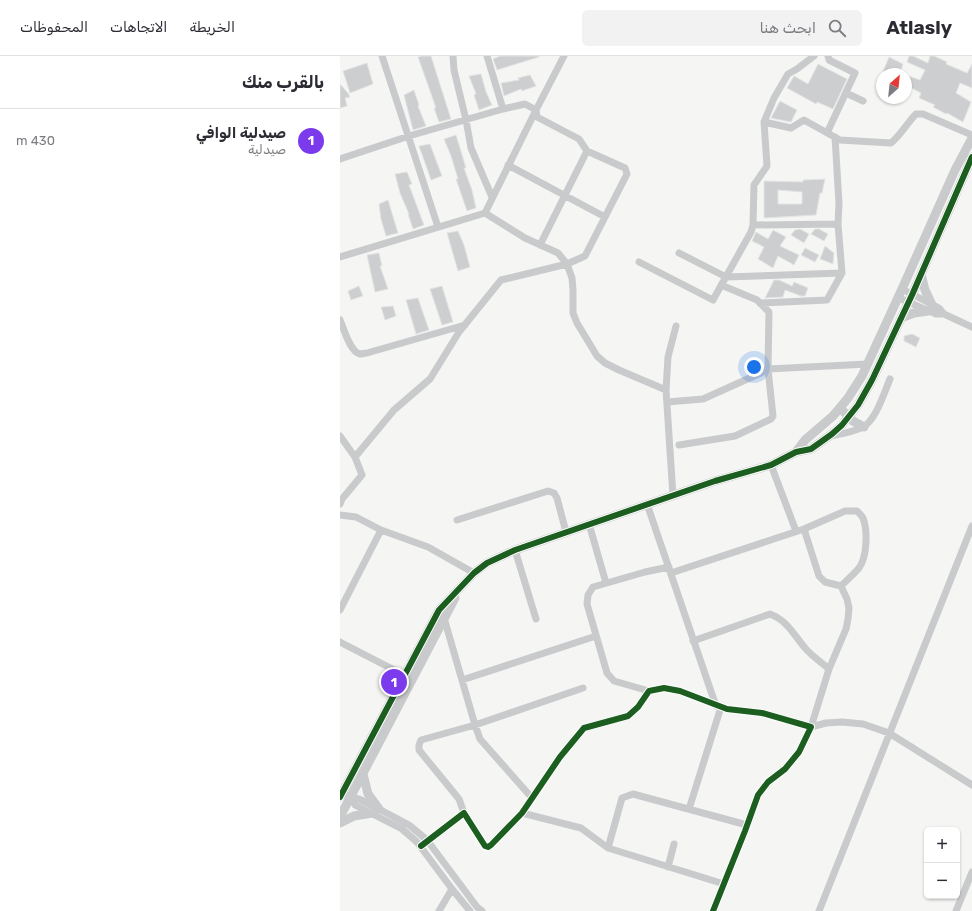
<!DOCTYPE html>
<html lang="ar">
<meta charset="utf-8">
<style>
:root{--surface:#fff;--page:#f2f2f3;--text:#2b2b33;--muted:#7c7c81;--line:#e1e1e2;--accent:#7c3aed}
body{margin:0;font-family:Rubik,"Noto Naskh Arabic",sans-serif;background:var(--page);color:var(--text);direction:rtl}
.controls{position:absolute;right:12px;bottom:12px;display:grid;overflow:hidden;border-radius:6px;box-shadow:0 1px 3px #0004}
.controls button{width:36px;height:36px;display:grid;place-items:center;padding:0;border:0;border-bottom:1px solid var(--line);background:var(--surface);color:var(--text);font:20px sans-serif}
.compass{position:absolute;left:536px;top:12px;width:36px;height:36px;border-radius:50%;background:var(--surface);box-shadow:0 1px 3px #0004;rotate:27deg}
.you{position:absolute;left:414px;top:311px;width:14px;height:14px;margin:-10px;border:3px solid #fff;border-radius:50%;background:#1a73e8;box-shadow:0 0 0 6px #1a73e833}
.badge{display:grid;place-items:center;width:26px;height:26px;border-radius:50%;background:var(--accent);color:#fff;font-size:13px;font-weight:700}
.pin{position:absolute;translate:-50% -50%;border:2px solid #fff;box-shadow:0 1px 4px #0006}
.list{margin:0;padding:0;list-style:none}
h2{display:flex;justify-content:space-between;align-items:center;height:52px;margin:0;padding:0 16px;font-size:17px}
h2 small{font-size:13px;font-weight:400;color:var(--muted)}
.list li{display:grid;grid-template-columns:26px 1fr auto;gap:12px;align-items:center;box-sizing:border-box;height:64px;padding:0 16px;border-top:1px solid var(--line)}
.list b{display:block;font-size:15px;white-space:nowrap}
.list p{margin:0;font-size:13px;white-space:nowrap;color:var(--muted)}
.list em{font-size:13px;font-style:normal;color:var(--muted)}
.icon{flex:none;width:22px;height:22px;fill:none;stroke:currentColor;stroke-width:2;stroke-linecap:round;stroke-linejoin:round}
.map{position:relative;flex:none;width:632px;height:855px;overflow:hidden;direction:ltr}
header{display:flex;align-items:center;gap:24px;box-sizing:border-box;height:56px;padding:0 20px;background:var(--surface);border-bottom:1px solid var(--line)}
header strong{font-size:19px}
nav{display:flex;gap:22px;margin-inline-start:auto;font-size:14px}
.search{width:280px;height:36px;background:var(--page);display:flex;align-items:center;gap:10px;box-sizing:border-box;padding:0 14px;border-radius:6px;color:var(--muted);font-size:15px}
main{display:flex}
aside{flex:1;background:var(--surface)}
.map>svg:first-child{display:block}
</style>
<header>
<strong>Atlasly</strong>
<div class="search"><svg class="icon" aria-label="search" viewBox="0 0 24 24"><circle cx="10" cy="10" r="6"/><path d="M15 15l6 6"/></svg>ابحث هنا</div>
<nav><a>الخريطة</a><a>الاتجاهات</a><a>المحفوظات</a></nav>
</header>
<main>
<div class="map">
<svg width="632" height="855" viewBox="0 0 632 855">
<rect width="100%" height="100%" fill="#f5f5f4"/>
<path fill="#cdcecf" stroke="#e4e4e4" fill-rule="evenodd" d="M82,0h9l20,63 -12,3 -5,-14h2l-18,-51z
M160,0h39v1l-42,13 -4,-11z
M569,0h4l15,7 2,-7h4l13,6 -1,2 21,9 5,-9v24l-12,-5 -4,10 15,9 -8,20 -16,-9 -1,1 -13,-7 2,-2 -16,-7 2,-5 -15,-8v-10l14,5 5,-10 -18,-8z
M549,1l14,7 -3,10h-18z
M27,7l6,21 -23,9 -7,-22z
M478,8l29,15 -14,30 -16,-7 -1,2 -29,-16 7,-12 14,8z
M141,18l5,18 6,13 -13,5 -5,-15 2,-1 -7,-18z
M190,19l6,11 -14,5 -1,-2 -17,7 -3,-13 18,-3 -1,-2z
M0,28l8,9 2,4 -5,1 2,8 -7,2z
M74,34l5,15 -1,1 8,20 -13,4 -9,-35z
M440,45l17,9 -6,12 -20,-4z
M116,79l10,33h-2l8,22 4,18 -9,3 -11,-32h2l-7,-23 -7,-17z
M90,88l12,32 -11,4 -12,-34z
M67,116l5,12 -3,1 15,40 -11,4 -5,-15h1l-9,-21 -5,-19z
M485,123l-3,14h-2l-4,22 -52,3v-37l39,1v-2zM438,134l24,2v12h-24z
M48,144l10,33 -12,3 -5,-17 -2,-15z
M460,173l9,5 -5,9 -13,-8 4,-5z
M475,173h4l9,5 -4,7 -13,-7z
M433,174l13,7 -6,9 19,9 -5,10 -16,-9 -5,12 -15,-9 6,-12 -12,-6 4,-9 12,7z
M118,175l6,14 6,22 -12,4 -11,-38z
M485,190l9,7 -1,11 -13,-5z
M465,192l14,7 -4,7 -14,-7z
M39,197l3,13h-2l8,23 -13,3 -8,-37z
M434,224h5l13,6 2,-4 14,6 -3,8h-4l-16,-6 -2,7 -18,1z
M19,230l4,10 -12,4 -3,-9z
M102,230l11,36 -11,3 -12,-36z
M78,242l11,32 -13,4 -10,-34z
M53,250l3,10 -11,4 -4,-13z
M572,278l8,4 -4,9 -12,-6v-5z"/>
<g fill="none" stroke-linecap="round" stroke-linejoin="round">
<path stroke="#c9cacb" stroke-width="7" d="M42,0l56,171
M113,0l1,14 12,50 5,28 21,49
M147,0l16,53
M474,0l-17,13 -9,5 -14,24 -10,24 27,6 13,-8 36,20 51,3c10,-8 16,-20 25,-29h7l49,21
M506,37l17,8
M196,54l-51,103 40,25 33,15 9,11 5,14 1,12v23l4,10 20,33 8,7 14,7 47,20
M196,54l1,7 42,22 8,12 -47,94
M487,77l28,-60 -26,-13 -1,-4
M495,81l4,66 -1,21
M0,103l69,-23 94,-27 22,-5 11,6 28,-54
M168,109l97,52
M413,169l85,-1 4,49 -15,27 -67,3
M339,197l47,24 116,-4
M0,201l145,-44
M299,206l74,38 38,-68 2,-7 1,-40 13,-19 -3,-44
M562,233l37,19 5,6 28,13
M559,242l37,16h8
M0,264c4,9 10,32 20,34 2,0 5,-1 7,-1l98,-28
M327,346l36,-3 60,-27 5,-3 1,-57 -12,-12 -36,-15
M0,380l15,21 7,18 -20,24 -2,5
M490,380c11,-2 24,-4 33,-9 13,-7 21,-34 27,-48
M339,389l56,-9 36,-17 2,-3 -5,-47 100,-5
M15,401l39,-47 36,-31 29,-47 42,-52 66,-16 18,-8 42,-82 -2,-6 -38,-17
M431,409l25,66
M333,440l-7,-106 2,-33 8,-31
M307,448l69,202
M0,459l16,2 25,13 47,17 46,26
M117,464l91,-29 6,2 3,5 9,34
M249,468l17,59
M464,473l15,47 6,6 16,4 6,13 2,9 -1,11 -2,10 -17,40 -18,58 15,-4 16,-1 21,2 26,9 83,52
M175,494l21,69
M331,517l133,-44 41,-18h12c2,2 5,5 6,7 5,13 4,39 -4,50 -5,6 -12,12 -18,18
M0,554l41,-80
M104,562l31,107 5,14 52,59
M353,585l77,-27c18,7 23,20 35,34 7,8 16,14 24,21
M0,586l64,33
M122,624l134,-44
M309,635l-35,-10 -7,-8 -20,-69 1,-9 5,-8 52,-15 24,-5
M6,739l13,4 20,10 30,16 18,15 50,67 5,4
M11,741l4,8 47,24 15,13 35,47 18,22
M349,753l32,-102
M124,757l-5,-14 -40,-49v-5l2,-5 54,-15 108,-37
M182,757l59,15 27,20 116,36
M81,790l43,-33 21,33 3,1 3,-2 31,-32 38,-56 24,-29 44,-12 10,-9 11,-16 15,-3 16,3 47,18 35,4 49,14 -12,25 -14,17 -17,13 -10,13 -13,36 -32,80
M268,792l14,-50 11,-4 114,31
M328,811l6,-23
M99,855l13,-22
M479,855l153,-385
M616,855l16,-39"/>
<path stroke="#c9cacb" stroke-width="9" d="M581,218l4,16 7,15
M561,262l13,-5 14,-2
M504,356l9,9 11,6
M456,396l9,-12 28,-24 15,-18 14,-22 40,-87 53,-119 17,-32
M23,718l5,20 11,15
M0,741l99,-187 35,-37 13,-10 28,-13 200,-69 56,-16 25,-13 15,-3 21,-15 10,-9 16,-20 14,-25 40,-85 60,-138
M0,761l115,-219
M0,767l14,-7 18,-3"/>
<g stroke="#fff" stroke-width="8">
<path id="cycleway" d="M0,741l99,-187 35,-37 13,-10 28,-13 200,-69 56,-16 25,-13 15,-3 21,-15 10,-9 16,-20 14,-25 40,-85 60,-138
M81,790l43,-33 21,33 3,1 3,-2 31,-32 38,-56 24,-29 44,-12 10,-9 11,-16 15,-3 16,3 47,18 35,4 49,14 -12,25 -14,17 -17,13 -10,13 -13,36 -32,80"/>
</g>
<use href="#cycleway" stroke="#1b5e20" stroke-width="6"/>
</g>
</svg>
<div class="controls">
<button>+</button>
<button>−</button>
</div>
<svg class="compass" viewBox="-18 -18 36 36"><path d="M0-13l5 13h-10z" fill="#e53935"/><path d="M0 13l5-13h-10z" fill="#7c7c81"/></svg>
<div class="you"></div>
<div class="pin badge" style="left:54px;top:626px">1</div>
</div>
<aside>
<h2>بالقرب منك<small></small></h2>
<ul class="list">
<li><span class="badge">1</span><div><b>صيدلية الوافي</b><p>صيدلية</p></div><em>430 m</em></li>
</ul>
</aside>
</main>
